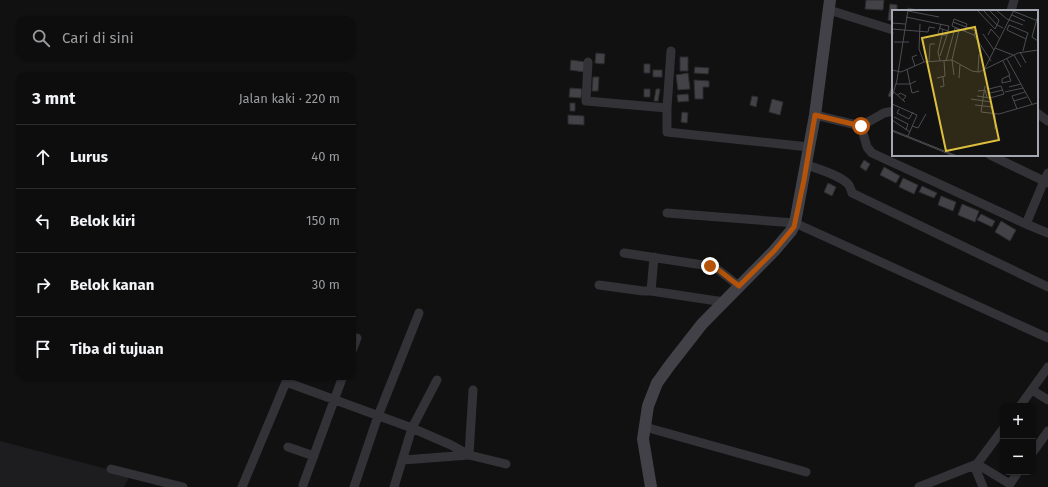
<!DOCTYPE html>
<html lang="id">
<meta charset="utf-8">
<style>
:root{--surface:#0d0d0e;--page:#1b1b1c;--text:#f1f3f6;--muted:#9a9c9e;--line:#2d2d2e}
body{margin:0;font-family:"Fira Sans",sans-serif;background:var(--page);color:var(--text)}
.controls{position:absolute;right:12px;bottom:12px;display:grid;overflow:hidden;border-radius:8px;box-shadow:0 1px 3px #0004}
.controls button{width:36px;height:36px;display:grid;place-items:center;padding:0;border:0;border-bottom:1px solid var(--line);background:var(--surface);color:var(--text);font:20px sans-serif}
.stop{position:absolute;width:12px;height:12px;margin:-9px;border:3px solid #b45309;border-radius:50%;background:#fff}
.stop.end{background:#b45309;border-color:#fff;box-shadow:0 1px 4px #0008}
.list{margin:0;padding:0;list-style:none}
h2{display:flex;justify-content:space-between;align-items:center;height:52px;margin:0;padding:0 16px;font-size:17px}
h2 small{font-size:13px;font-weight:400;color:var(--muted)}
.list li{display:grid;grid-template-columns:26px 1fr auto;gap:12px;align-items:center;box-sizing:border-box;height:64px;padding:0 16px;border-top:1px solid var(--line)}
.list b{display:block;font-size:15px;white-space:nowrap}
.list em{font-size:13px;font-style:normal;color:var(--muted)}
.icon{flex:none;width:22px;height:22px;fill:none;stroke:currentColor;stroke-width:2;stroke-linecap:round;stroke-linejoin:round}
.map{position:relative;flex:none;width:1048px;height:487px;overflow:hidden}
.search{position:absolute;background:var(--surface);box-shadow:0 1px 3px #0004;left:16px;top:16px;width:340px;height:44px;display:flex;align-items:center;gap:10px;box-sizing:border-box;padding:0 14px;border-radius:12px;color:var(--muted);font-size:15px}
.panel{position:absolute;background:var(--surface);box-shadow:0 1px 3px #0004;left:16px;top:72px;width:340px;height:308px;border-radius:12px}
.map>svg:first-child{display:block}
</style>
<div class="map">
<svg width="1048" height="487" viewBox="0 0 1048 487">
<rect width="100%" height="100%" fill="#111112"/>
<path fill="#1d1d1f" d="M0,441l130,34 -6,12h-124z"/>
<path fill="#434347" stroke="#2c2b2e" d="M866,0h18l-1,10 -18,-1z
M890,4l7,1v6h-4v10l-5,-1z
M908,8l10,2v1h-10z
M596,53l9,1 -1,10 -9,-1z
M680,57h8v14h-8z
M571,60l14,2 -1,10 -14,-2z
M644,64h6v9h-6z
M695,67l14,1 -1,6 -14,-1z
M653,70h9v7h-9z
M688,73l2,16 -12,1 -2,-15z
M593,77h6l-1,14h-6z
M694,80l15,1v6h-6v12h-8z
M893,84v14l-5,-2z
M570,88l12,1 -1,9 -12,-1z
M644,89h6v8h-6z
M656,89h4l-2,12h-4z
M688,94l1,7 -11,1 -1,-7z
M752,96l6,1 -2,10 -6,-2z
M772,99l11,3 -3,13 -11,-3z
M570,103h5v8h-5z
M682,112l6,1 -1,10 -6,-1z
M568,115l16,1v9l-16,-1z
M864,160l6,4 -4,7 -6,-4z
M884,167l16,9 -4,7 -16,-8z
M903,178l15,7 -4,9 -15,-7z
M828,183l8,4 -4,9 -8,-4z
M922,186l15,7 -3,5 -15,-6z
M941,196l15,6 -3,9 -15,-6z
M962,204l17,7 -4,11 -17,-7z
M981,214l14,7 -3,6 -15,-7z
M1001,221l15,9 -6,11 -15,-9z"/>
<g fill="none" stroke-linecap="round" stroke-linejoin="round">
<path stroke="#323237" stroke-width="9" d="M829,10l64,20
M1011,11l3,-11
M671,51l-4,57v24l142,15
M588,62l-2,39 81,7
M1037,113l11,8
M815,115l46,11 23,-13 9,-2
M861,126l6,21 5,6 154,71 18,-43 4,2
M990,155l54,26 4,-8
M807,165c11,4 33,10 41,19 2,2 3,6 4,9l196,94
M667,213l128,10 253,115
M1026,224l22,9
M624,253l86,13 6,2 23,18
M599,285l44,6h8l3,-34
M651,291l73,11
M352,351l5,-13
M1032,390l16,10
M1020,406l28,-39
M645,427l161,45
M288,447l26,9
M1033,452l15,-21
M403,460l66,-5 4,-65
M977,464l33,20 8,-12
M974,465l9,22
M111,469l72,18
M303,485l40,-109
M242,487l44,-105 126,46 39,17 18,10 37,9
M354,487l24,-71 41,-103
M394,487l18,-59 25,-48
M919,487l58,-23 26,-35"/>
<path stroke="#414147" stroke-width="12" d="M651,487l-8,-48 5,-33 9,-23 13,-18 32,-41 72,-73 17,-20 4,-8 20,-108 15,-115"/>
</g>
<g fill="none" stroke-linecap="round" stroke-linejoin="round">
<path stroke="#b45309" stroke-width="5" d="M710,266l6,2 23,18 35,-35 20,-24 10,-47 11,-65 46,11"/>
</g>
<g transform="translate(892 10)">
<rect width="146" height="146" fill="#111112"/>
<path fill="none" stroke="#4c4d52" stroke-width="1" d="M85,0l18,19 2,-4 6,3M91,0l14,15M97,0l10,10 -2,5M104,0l11,9 16,6M16,1l31,6M121,1l25,10M120,5l13,6M146,5l-6,22 6,4M14,7l43,9 -1,5M61,12l13,5M0,13l13,1M28,14l-1,25 5,13M74,17l1,-3 -13,-5 -2,7 22,9 17,26M47,18l9,3 -1,4M12,20l24,2 1,-5 6,1M73,21l1,-4 10,4 -2,4M1,24l-1,-5 12,1M91,24l11,16M96,25l3,-6 8,9M2,32h15M103,38l18,7M131,41l3,-12 -19,-9 2,-5 19,8 -2,6M128,42l6,11M122,45l7,12M48,46l7,-21h-5l1,-6M115,49l25,45M48,51l-2,-9 4,-17 -4,-2 3,-9M54,51l9,-33 4,2 -7,30 2,15M111,51l7,14 -8,4v4l9,-2 -2,-5M37,52l1,-18h5M23,56l-3,-9 5,-2M15,59l3,15 6,-3M0,60l9,2 23,-10 28,-2 20,11 7,1 39,-19 20,-3M92,60l30,-60M86,62l1,-18M45,68l8,-2 -1,-15M67,68l1,-13M4,74h14l2,9 7,-2M93,76l-4,26 18,2 38,-11M48,77l4,-1 -1,-9M117,77l12,-3M146,77v21M86,81l7,-1 2,7M2,82l11,10M113,82l18,-4M98,83l13,-3M6,85l2,-2 6,3 -3,4M85,86l13,2 14,-4 -3,-8 -12,3M0,87l5,-17 11,-70M79,89l20,3M122,91l13,-4M0,94l25,11 -9,21M83,95l17,2M7,99l-2,4 12,6 4,-7M125,99l-5,-13 13,-4M2,107l14,7 -2,6M0,110l18,12M20,116l6,2 8,-14M103,119v-15M0,120l65,26M0,121l62,25"/>
<path fill="#ddbf3e" fill-opacity="0.15" stroke="#ddbf3e" stroke-width="2" d="M83,17l24,113 -53,11 -24,-113z"/>
<rect width="146" height="146" fill="none" stroke="#a4a6b1" stroke-width="2"/>
</g>
</svg>
<div class="controls">
<button>+</button>
<button>−</button>
</div>
<div class="stop" style="left:861px;top:126px"></div>
<div class="stop end" style="left:710px;top:266px"></div>
<div class="search"><svg class="icon" aria-label="search" viewBox="0 0 24 24"><circle cx="10" cy="10" r="6"/><path d="M15 15l6 6"/></svg>Cari di sini</div>
<section class="panel">
<h2>3 mnt<small>Jalan kaki · 220 m</small></h2>
<ul class="list">
<li><svg class="icon" aria-label="ahead" viewBox="0 0 24 24"><path d="M12 20V5M6 11l6-6 6 6"/></svg><div><b>Lurus</b></div><em>40 m</em></li>
<li><svg class="icon" aria-label="left" viewBox="0 0 24 24"><path d="M17 20v-9H6M10 6l-5 5 5 5"/></svg><div><b>Belok kiri</b></div><em>150 m</em></li>
<li><svg class="icon" aria-label="right" viewBox="0 0 24 24"><path d="M7 20v-9h11M14 6l5 5-5 5"/></svg><div><b>Belok kanan</b></div><em>30 m</em></li>
<li><svg class="icon" aria-label="arrive" viewBox="0 0 24 24"><path d="M6 21V4h12l-3 4 3 4H6"/></svg><div><b>Tiba di tujuan</b></div></li>
</ul>
</section>
</div>
